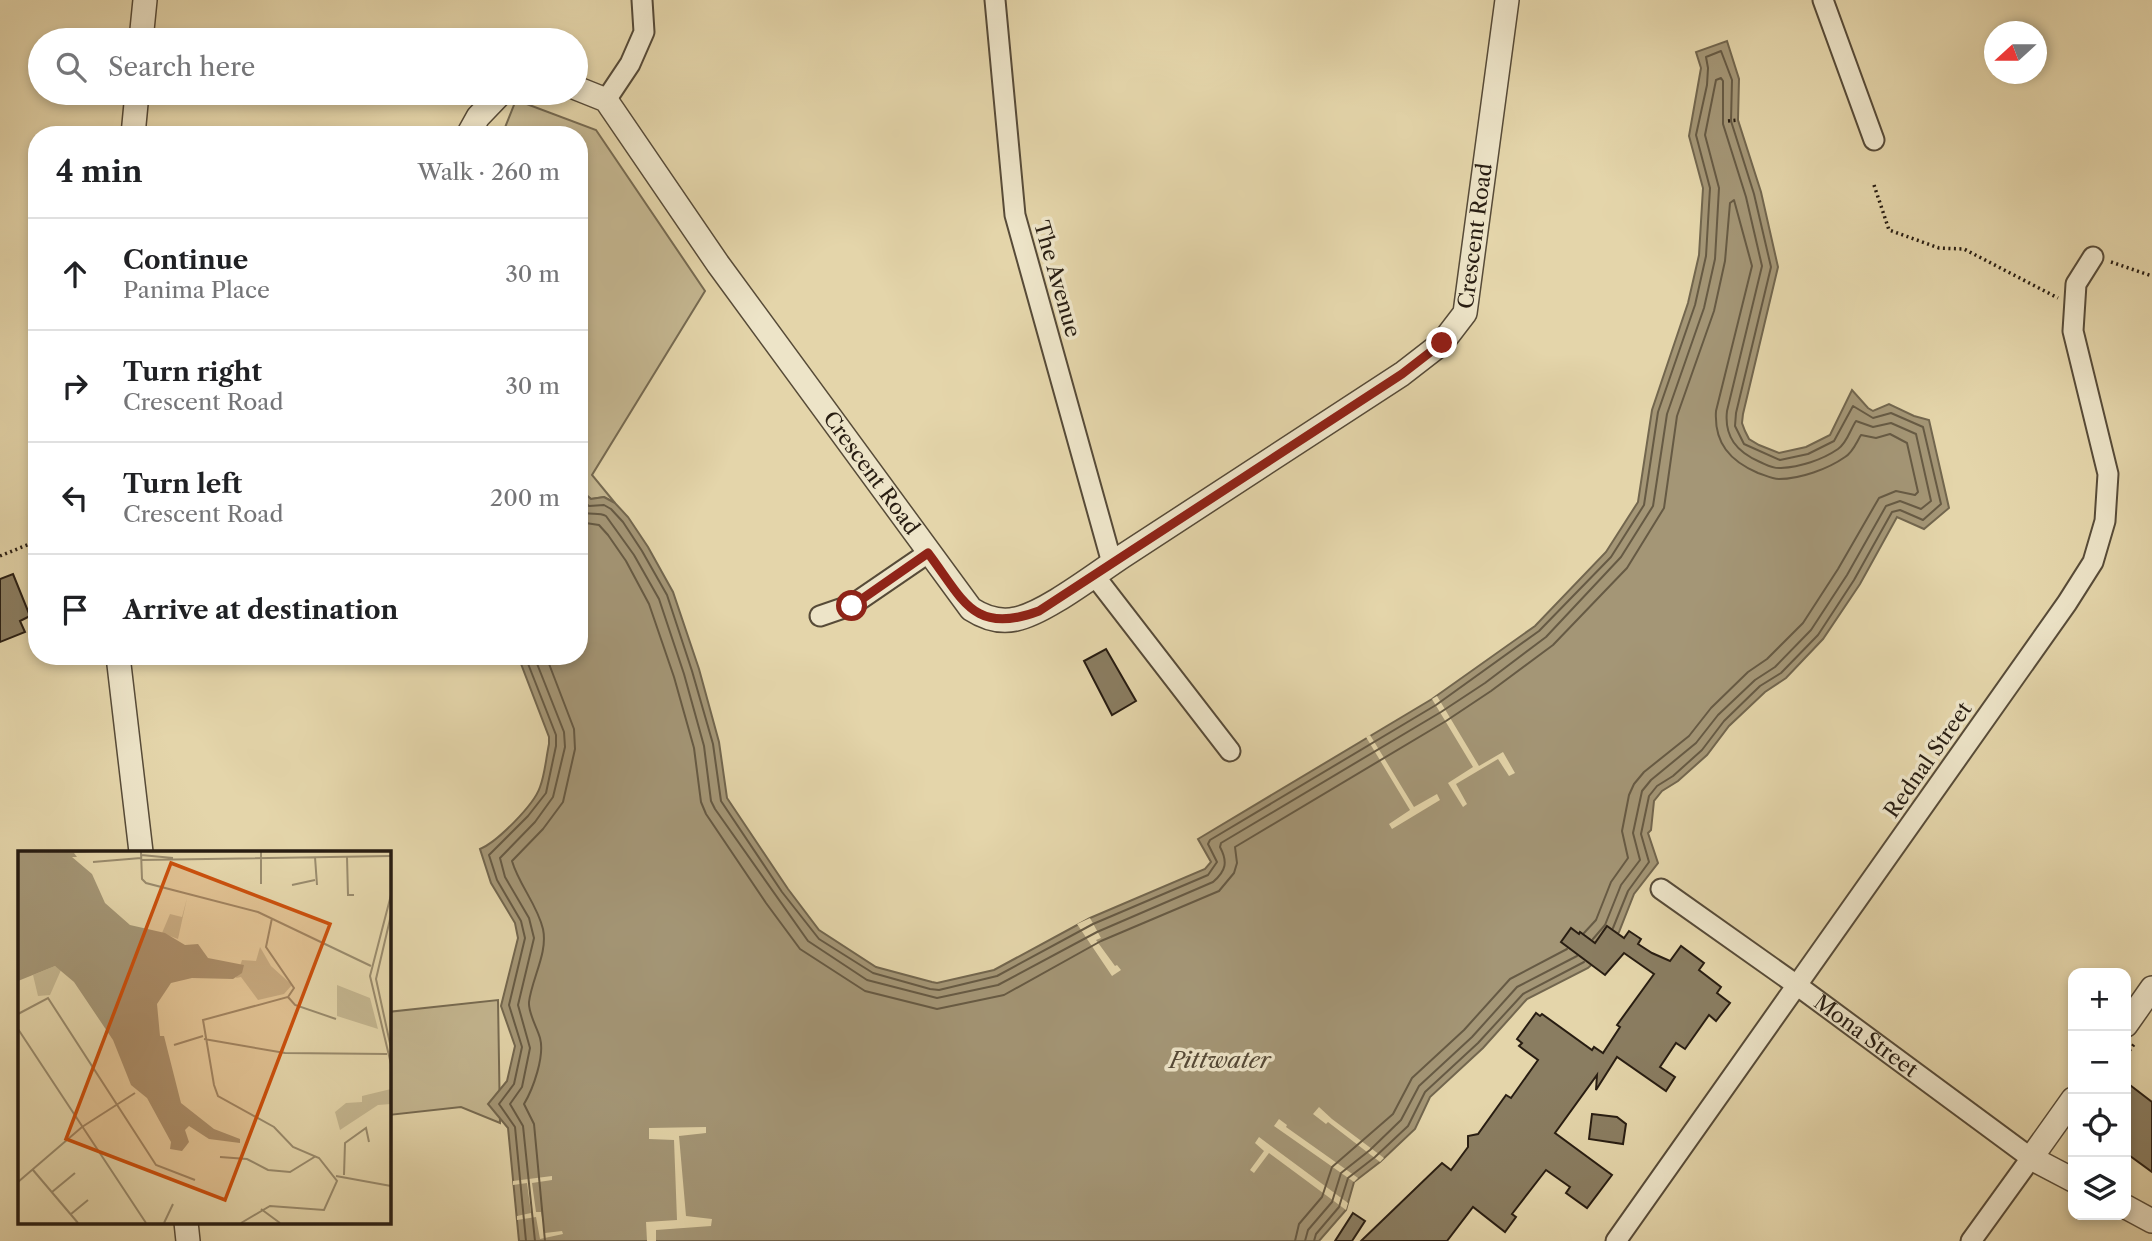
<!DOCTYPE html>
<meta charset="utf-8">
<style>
:root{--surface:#fff;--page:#f6f6f6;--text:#202124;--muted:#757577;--line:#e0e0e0}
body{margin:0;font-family:"Libre Caslon Text",serif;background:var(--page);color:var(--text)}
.controls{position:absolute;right:21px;bottom:21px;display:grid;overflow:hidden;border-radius:14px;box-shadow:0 4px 10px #0003}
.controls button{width:63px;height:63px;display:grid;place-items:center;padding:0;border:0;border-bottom:2px solid var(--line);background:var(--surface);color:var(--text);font:35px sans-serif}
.compass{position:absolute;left:1984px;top:21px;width:63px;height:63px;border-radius:50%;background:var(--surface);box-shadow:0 4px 10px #0003;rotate:249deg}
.stop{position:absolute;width:21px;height:21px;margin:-16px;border:5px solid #8f2418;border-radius:50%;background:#fff}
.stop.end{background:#8f2418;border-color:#fff;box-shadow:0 2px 7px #0008}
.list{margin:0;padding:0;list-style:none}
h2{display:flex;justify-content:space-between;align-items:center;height:91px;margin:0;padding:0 28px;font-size:30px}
h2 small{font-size:23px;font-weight:400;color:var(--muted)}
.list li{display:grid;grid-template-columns:46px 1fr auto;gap:21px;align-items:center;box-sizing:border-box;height:112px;padding:0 28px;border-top:2px solid var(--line)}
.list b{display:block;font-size:26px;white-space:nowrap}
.list p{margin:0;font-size:23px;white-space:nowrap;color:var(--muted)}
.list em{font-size:23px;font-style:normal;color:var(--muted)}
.icon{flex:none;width:38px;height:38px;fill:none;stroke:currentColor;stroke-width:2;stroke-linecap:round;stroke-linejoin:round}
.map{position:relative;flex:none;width:2152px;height:1241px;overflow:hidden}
.search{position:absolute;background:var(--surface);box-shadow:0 4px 10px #0003;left:28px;top:28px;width:560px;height:77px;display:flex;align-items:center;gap:18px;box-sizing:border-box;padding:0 24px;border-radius:38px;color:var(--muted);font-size:26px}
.panel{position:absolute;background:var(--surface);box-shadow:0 4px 10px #0003;left:28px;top:126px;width:560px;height:539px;border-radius:28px}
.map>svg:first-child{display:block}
</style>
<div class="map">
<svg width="2152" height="1241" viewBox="0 0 2152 1241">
<rect width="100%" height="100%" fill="#e4d5aa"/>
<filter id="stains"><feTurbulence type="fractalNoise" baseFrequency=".00286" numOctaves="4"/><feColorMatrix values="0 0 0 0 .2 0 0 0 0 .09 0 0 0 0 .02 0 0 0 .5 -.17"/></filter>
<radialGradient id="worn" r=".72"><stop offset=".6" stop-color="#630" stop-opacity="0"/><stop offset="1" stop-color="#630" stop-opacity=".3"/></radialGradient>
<path fill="#c4b690" stroke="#766a51" stroke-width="2" d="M516,100l80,30 109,161 -113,184 23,28 -11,-6 -13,2 -12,-10v-354h-77z
M498,1000l2,123 -39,-16 -72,8 -1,-103z"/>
<path fill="#a49676" stroke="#72664e" stroke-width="2" d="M1727,41l12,38 -1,41 23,72 17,75 -35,147 -1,9 3,8 4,8 10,6 20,8 27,-6 24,-12 22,-45 16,18 5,3 16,-7 25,12 15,4 20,88 -25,21 -27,-12 -37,67 -37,55 -37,39 -21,14 -36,34 -22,29 -29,26 -16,10 -8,10 -3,29 -3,3 10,30 -24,31 -15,38 -22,28 -9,8 -61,31 -44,49 -53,49 -15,32 -35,33 -26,20 -8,28 -27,31h-800l-11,-113 -20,-24 19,-23 8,-35 -14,-40 17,-68 -3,-15 -24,-40 -11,-34c17,-7 54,-44 60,-62 5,-13 6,-29 9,-43v-7l-31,-81h61v-167l12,10 13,-2 11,6 13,14 20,30 25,45 26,77 20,73 8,56 61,91 31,41 57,37 56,15 5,1 57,-13 96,-52 115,-49 6,-7 -13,-23 234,-140 103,-73 71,-74 32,-50 14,-92 36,-107 11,-48 4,-67 -14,-52 12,-68 -5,-16z"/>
<path fill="#e4d5aa" d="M1437,696l42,70 24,-14 12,21 -6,3 -11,-17 -42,25 11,20 -4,3 -15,-24 25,-16 -41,-68z
M1370,735l44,72 23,-13 3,6 -48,29 -3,-5 21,-14 -44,-73z
M1090,918l11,20 -5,2 19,26 2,-1 4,5 -9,6 -35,-52z
M1319,1107l13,12 52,39 -4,4 -52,-40 -2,2 -13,-10z
M1279,1119l8,6 -1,2 72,51 -4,4 -80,-56z
M706,1127v6l-27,3 7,80 26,3 -1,7 -55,4v11h-9l-1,-19 31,-2 -3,-80 -25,-1v-11z
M1259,1137l89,66 -2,7 -77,-57 -15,20 -4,-3 14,-19 -9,-8z
M552,1176v4l-20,3 4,29h5l4,21 17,-2 1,3 -23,5 -4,-22 -19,3v-4l14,-3 -4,-30 -14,2v-4z"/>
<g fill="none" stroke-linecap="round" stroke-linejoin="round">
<path stroke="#665a44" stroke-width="2" d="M579,498l10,8 15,-1 7,4 12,13 19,29 25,44 25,76 21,73 8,57 61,91 37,47 54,34 57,16 9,1 58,-14 96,-52 115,-49 9,-13 -9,-18 2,-4 226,-135 103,-74 72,-74 33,-52 14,-93 37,-107 11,-49 4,-68 -14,-53 11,-50 1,-17 -2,-11 15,-6 11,29 -1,41 23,73 17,73 -35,146 -1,13 9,18 36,16 28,-6 26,-13 19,-35 20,12 18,-5 32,14 18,77 -18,16 -23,-10 -8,2 -38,68 -36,55 -37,38 -21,13 -36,35 -22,29 -29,26 -16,10 -8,10 -8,38 8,28 -21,29 -15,37
M579,510c9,7 18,1 27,6l28,39 25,44 25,75 20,72 7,55 4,8 93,132 59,39 70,18 61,-13 99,-53 116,-50c13,-11 15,-20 7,-35l1,-4 220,-131 44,-29 61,-46 75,-80 32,-51 14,-92 37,-106 11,-49 4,-71 -14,-53 11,-55 5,-2 2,3v43l23,73 16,69 -35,145c-3,26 10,41 33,51 7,3 13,7 21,6 19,-1 41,-8 57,-19 9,-6 12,-19 18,-28l17,6 18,-4 25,11 15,67 -10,8 -21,-8 -14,5 -39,69 -36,55 -36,37 -20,13 -37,35 -22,28 -45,37 -9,11 -9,42 7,27 -19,25 -16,40 -12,14
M579,522l20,3 9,10 18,26 23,43 25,73 20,71 7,54 5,12 60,89 34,46 65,42 72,18 67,-14 97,-54 118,-50 15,-18 3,-10 -2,-16 211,-126 45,-30 62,-46 74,-77 37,-60 13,-92 37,-105 11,-50 5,-58 4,-3 18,66 -36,145c-2,32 14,50 42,62 7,2 13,6 21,6 21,0 49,-10 66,-22 8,-5 11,-14 16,-22l15,3 14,-4 17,9 11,49 -3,3 -19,-4 -17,7 -41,71 -35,54 -36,36 -19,13 -37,36 -22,28 -45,36 -10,12 -5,11 -7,36 6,27 -17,24 -15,38 -12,13
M525,656l31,79v11l-10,47 -18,23 -39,39 8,25 24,41 4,17 -16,67 13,42 -8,37 -15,20 16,23 11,114
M534,656l30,76 1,15 -12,50 -18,25 -35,36 5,19 24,41 5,20 -16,67 12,43 -8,39 -12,17 13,22 12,115
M545,1241l-11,-117 -10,-20c9,-15 21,-48 16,-66 -3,-11 -12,-25 -11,-36 3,-24 19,-49 14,-73 -6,-25 -24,-44 -31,-68l31,-32 20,-27 12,-53 -1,-20 -28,-73
M1295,1241l4,-17 23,-27 10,-30 61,-53 19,-36 52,-48 46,-51 57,-30
M1305,1241l3,-11 24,-28 9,-29 29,-23 31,-30 18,-34 53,-49 45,-50 60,-31
M1314,1241l2,-7 23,-27 9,-29 27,-21 33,-31 17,-34 53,-49 45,-49 61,-32"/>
</g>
<path fill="#8a7d61" stroke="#281d12" stroke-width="2" d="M13,574l17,42 -10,5 5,11 -25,10v-63z
M1106,649l30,52 -24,14 -28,-54z
M1607,926l17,12 5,-7 12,8 -3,5 14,9 18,8 11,-15 23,17 -5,7 22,17 -4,6 13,10 -14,18 -7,-6 -24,34 -9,-6 -16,24 15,10 -9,14 -49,-34 -21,33 1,-15 -42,58 57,42 -25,33 -21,-15 4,-6 -24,-17 -34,44 4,3 -11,15 -32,-25 -26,34h-86l81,-78 9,7 17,-23v-11l10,-2 28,-39 5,3 27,-38 -19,-14 3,-3 -5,-4 19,-26 4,3 2,-2 50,36 2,-3 9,6 17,-26 -3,-2 37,-51 -30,-21 -19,22 -44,-33 10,-14 8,6 1,-2 15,11z
M2126,1082l26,20v70l-26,-19z
M1592,1114l25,3 9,7 -3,20 -34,-5z
M1353,1213l12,8 -13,20h-17z"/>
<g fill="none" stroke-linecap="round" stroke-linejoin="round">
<g stroke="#574b38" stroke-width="23">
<g id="minor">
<path d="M995,0l20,215 97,348"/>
<path d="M1823,0l51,140"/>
<path d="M606,100l24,-36 14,-32 -2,-32"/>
<path d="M1094,575l136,176"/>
<path d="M820,616l32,-11 76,-52"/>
<path id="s1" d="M1661,889l137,97 233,172 -60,83"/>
<path d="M1616,1241l451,-638 26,-41 12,-41 3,-47 -35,-143 3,-47 17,-27"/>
</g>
</g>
<g stroke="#574b38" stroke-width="26">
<g id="tertiary">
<path d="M141,40l4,-40"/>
<path id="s2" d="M576,88l30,12 112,164 253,345c14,9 28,14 45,10 30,-6 82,-47 110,-65 92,-60 184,-120 276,-180l40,-31 23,-30 42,-313"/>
<path d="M133,135l4,-42"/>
<path d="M468,135l10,-18 23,-24"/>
<path d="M118,656l23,196"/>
<path d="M2126,1025l26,-37"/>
<path d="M2073,1099l-42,59 42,22"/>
<path d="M2126,1207l26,14"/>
<path d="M186,1222l2,19"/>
</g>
</g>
<path stroke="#281d12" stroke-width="3.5" stroke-dasharray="2 3.5" stroke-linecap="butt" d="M1728,121l10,-1
M1874,185l15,45 50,18 25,1 94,49
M2111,262l41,14
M0,556l37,-15
M2126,1055l9,-12"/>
<use href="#minor" stroke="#ede4c8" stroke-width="19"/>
<use href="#tertiary" stroke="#ede4c8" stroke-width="23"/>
</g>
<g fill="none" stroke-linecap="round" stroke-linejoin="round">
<path stroke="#8f2418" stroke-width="9" d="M852,606l76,-53c35,46 45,83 111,58l363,-237 40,-31"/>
</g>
<g text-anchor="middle" stroke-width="7" stroke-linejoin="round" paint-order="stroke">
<g font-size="21" fill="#281d12" stroke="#ede4c8">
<text dy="7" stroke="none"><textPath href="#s2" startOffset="1330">Crescent Road</textPath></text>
<text transform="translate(1057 279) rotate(74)" y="7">The Avenue</text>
<text dy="7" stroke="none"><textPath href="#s2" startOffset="490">Crescent Road</textPath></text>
<text transform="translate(1928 760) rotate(-55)" y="7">Rednal Street</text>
<text dy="7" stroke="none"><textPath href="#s1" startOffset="252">Mona Street</textPath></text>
</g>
<g font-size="23" font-style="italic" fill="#534735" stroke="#ede4c8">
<text x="1220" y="1068">Pittwater</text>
</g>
</g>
<g transform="translate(18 851)">
<rect width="373" height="373" fill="#e4d5aa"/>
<path d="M169,47l-9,41 -16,-6 8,-19 12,3zM242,96l11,19 21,19 -8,9 -26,6 -17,-23 -5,1 6,-18 14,1zM37,115l6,4 -11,25 -12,1 -5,-21zM319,134l33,13 8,31 -41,-13zM373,238v15l-13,1 -38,25 -5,-18 11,-9 16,-1v-6z" fill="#c4b690"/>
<path d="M0,1h78l-22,1 3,4h-5l20,17 13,29 25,22 35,8 20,12 13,-1 10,14 36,7 -2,8 -9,6 -41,-1 -21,5 -14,21 3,32h4l17,67 33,26 26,10v4l-31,-4 -20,-13 -4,4 4,12 -3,4 -4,5 -12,-2 1,-7 -24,-44 -16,-13 -18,-45 -39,-58 -19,-16 -37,15z" fill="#a49676"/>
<path fill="none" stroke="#a49676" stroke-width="3.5" d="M20,1l17,14 20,-1"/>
<path fill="none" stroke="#998b6d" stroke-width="2" d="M123,1l1,27 4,4 112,29 113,54M243,1v32M123,4l32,3M297,6l2,28M329,6l1,38h6M123,9l250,-4M75,11l48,-4M274,34l23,-5M373,44l-21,81 21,88M373,64l-15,64 15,69M270,146l7,8 41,14M0,163l30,-16 108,167 39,15M0,178l128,194M186,188l81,14 102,1M156,194l29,-9M202,306l27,2 21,11 22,2 26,-16M15,319l45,53M326,324l1,-32 21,-15 3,14M318,325l55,10M0,331l64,-55 53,-34M34,341l23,-19M243,358l19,14M53,363l17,-14M146,372l9,-19M223,372l29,-17 54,4 13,-29 -18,-23 -26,-11 -19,-20 -56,-31 -4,-11 -11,-65 85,-23 6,-9 -28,-41 6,-29"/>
<path fill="#cb500d" fill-opacity="0.15" stroke="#cb500d" stroke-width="3.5" d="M153,12l159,61 -105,276 -159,-61z"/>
<rect width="373" height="373" fill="none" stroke="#281d12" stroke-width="3.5"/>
</g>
<rect width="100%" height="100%" filter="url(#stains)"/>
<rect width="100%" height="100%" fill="url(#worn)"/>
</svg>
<div class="controls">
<button>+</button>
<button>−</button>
<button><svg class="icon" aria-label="locate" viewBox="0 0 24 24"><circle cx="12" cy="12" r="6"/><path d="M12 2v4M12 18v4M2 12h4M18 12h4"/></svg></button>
<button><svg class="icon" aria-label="layers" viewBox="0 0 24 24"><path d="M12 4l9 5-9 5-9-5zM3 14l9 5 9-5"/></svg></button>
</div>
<svg class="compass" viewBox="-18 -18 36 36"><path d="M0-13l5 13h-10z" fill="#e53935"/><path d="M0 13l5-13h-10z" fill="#757577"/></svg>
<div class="stop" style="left:852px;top:606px"></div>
<div class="stop end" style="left:1442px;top:343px"></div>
<div class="search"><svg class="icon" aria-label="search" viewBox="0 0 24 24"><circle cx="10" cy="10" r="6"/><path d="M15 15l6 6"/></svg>Search here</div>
<section class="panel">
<h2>4 min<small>Walk · 260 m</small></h2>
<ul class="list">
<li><svg class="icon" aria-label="ahead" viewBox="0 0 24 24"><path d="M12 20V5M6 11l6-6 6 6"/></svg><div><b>Continue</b><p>Panima Place</p></div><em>30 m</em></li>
<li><svg class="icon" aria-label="right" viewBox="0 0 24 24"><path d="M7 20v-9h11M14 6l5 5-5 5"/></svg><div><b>Turn right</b><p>Crescent Road</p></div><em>30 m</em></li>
<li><svg class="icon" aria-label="left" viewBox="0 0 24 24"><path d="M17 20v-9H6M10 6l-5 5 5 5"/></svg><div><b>Turn left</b><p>Crescent Road</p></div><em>200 m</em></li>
<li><svg class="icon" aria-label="arrive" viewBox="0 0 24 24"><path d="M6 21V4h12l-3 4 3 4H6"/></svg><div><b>Arrive at destination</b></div></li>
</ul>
</section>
</div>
